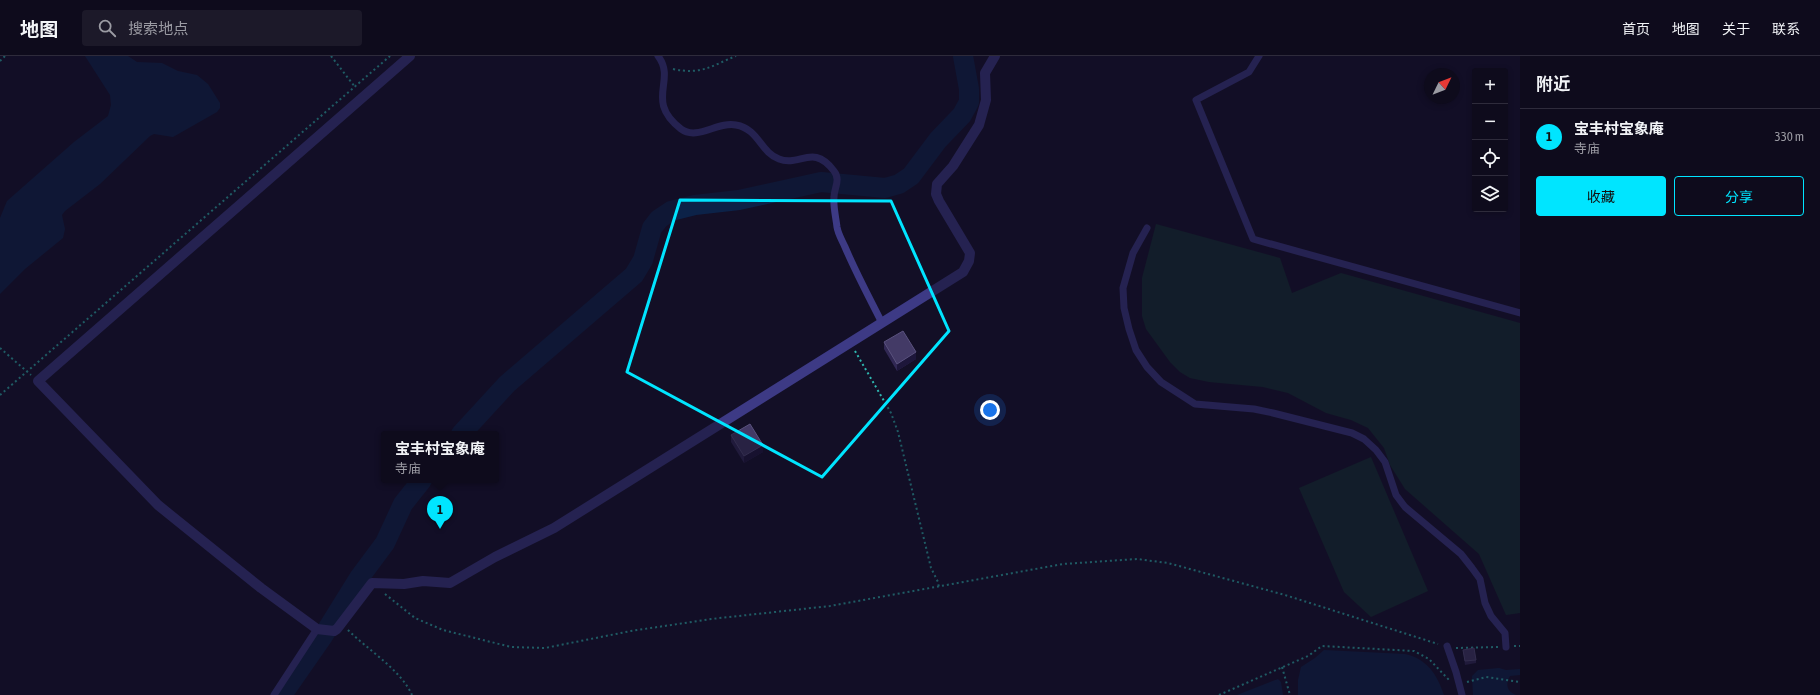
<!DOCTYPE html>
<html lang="zh">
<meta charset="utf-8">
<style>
:root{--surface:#0e0b1c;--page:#1c1929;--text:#f1f3f6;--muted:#9b9ba3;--line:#2e2b3b;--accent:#00e5ff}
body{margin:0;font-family:"Asap Condensed","Noto Sans SC",sans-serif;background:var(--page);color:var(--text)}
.controls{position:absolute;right:12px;top:12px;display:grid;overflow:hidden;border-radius:4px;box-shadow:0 2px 6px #0003}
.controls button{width:36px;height:36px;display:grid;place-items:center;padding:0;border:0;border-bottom:1px solid var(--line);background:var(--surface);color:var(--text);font:20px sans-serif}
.compass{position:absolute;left:1424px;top:12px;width:36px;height:36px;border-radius:50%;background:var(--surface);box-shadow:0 2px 6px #0003;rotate:47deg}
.you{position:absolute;left:990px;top:354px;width:14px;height:14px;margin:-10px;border:3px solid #fff;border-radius:50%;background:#1a73e8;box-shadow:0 0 0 6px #1a73e833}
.badge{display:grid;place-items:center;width:26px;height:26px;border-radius:50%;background:var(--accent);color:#111;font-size:13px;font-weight:700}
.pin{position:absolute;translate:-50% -33px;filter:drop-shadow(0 1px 2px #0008)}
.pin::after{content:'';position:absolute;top:21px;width:14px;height:12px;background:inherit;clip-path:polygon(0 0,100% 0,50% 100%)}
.popup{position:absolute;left:381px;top:375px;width:118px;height:52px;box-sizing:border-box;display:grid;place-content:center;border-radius:4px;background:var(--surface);filter:drop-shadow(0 1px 3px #0005);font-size:13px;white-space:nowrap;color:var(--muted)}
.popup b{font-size:15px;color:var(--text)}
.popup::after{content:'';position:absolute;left:50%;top:100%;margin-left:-8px;border:8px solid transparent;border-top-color:var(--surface)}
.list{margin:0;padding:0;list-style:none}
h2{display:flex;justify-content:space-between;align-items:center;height:52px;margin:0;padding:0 16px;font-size:17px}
h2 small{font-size:13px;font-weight:400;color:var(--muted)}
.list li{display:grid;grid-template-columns:26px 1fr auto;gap:12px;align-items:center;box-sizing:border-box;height:56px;padding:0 16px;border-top:1px solid var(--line)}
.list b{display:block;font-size:15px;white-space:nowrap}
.list p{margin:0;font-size:13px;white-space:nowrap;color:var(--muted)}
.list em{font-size:13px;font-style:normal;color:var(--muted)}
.actions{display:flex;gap:8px;padding:12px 16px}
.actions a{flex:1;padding:9px 0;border:1px solid var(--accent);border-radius:4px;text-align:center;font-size:14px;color:var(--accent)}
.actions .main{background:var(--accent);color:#111}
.icon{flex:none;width:22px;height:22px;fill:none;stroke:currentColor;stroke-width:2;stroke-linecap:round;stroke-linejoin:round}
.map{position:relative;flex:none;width:1520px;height:639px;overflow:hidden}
header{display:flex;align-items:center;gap:24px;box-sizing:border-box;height:56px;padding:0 20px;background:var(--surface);border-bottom:1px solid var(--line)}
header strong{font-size:19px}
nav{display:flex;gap:22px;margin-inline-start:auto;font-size:14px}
.search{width:280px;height:36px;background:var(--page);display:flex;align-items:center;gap:10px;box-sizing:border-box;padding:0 14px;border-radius:4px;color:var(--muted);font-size:15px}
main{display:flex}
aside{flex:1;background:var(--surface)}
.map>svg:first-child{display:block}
</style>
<header>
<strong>地图</strong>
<div class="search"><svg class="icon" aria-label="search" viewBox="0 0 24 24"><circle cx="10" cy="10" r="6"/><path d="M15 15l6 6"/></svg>搜索地点</div>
<nav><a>首页</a><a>地图</a><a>关于</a><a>联系</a></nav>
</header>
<main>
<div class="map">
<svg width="1520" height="639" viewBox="0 0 1520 639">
<rect width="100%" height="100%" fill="#130f26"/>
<path fill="#12302f" d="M1156,168l124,34 12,35 49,-20 179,50v290l-14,2 -27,-61 -74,-65 -15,-24 -6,-17 -16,-20 -17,-8 -25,-7 -38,-20 -25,-6 -54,-5 -19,-4 -10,-6 -10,-10 -24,-33 -4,-13v-38z
M1371,401l57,134 -57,26 -27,-25 -45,-104z"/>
<path fill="#0c2248" d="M85,0h43l9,6 25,1 16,8 19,4 11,9 12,19v5l-3,4 -44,25 -19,-3 -4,2 -50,48 -35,27 -3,4 3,14 -2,9 -38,31 -25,25v-76l7,-17 67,-59 34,-26 3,-11 -1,-10z
M1324,594l81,4c22,5 32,20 39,41h-146v-15l3,-13 14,-9z
M1499,612l7,2 14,-1v6l-10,1c-5,8 -3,16 6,19h-43l-1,-19 6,-6z
M1278,623l3,3 2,13h-46z"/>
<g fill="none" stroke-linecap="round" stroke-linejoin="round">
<path stroke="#0c2248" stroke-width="20" d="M461,378l46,-50 127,-109 9,-15 9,-32 7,-9 12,-8 24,-6 44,-5 82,-18 64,6 14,-4 12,-8 27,-36 24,-25 7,-13v-13l-6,-33
M282,639l41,-59 36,-58 26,-35 18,-39 19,-24"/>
<path stroke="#2fb8b0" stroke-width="2" stroke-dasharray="2 3" stroke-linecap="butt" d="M331,0l24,31
M0,5l5,-5
M673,13c29,6 38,-3 63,-13
M0,292l31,27
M855,295l36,62 7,19 33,136 7,14 1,6
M0,339l390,-339
M385,538l30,24 28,12 68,17 34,1 86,-17 80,-12 119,-13 233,-42 74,-5 31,4 117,32 153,49
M348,574c20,20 53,40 64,65
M1514,590h6
M1456,592l42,-1
M1282,611l8,28
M1467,626l19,-5 34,5
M1219,639l89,-39 14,-10 92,5 15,8 20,21"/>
<path stroke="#3d3a85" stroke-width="7" d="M658,0c19,25 -14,44 23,73 16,12 37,-8 55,-4 23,4 24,27 43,34 21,8 34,-16 55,12 7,9 0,17 0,26 -1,9 2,21 3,30 1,7 5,13 8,20 11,26 24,50 37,76
M1259,0l-10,16 -53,28 57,139 267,74
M1147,172l-14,25 -10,35 1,20 5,21 7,21 11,17 14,15 34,22 59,5 19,4 79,20 12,6 12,11 9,12 11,33 9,12 56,47 11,14 8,11 5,24 6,13 14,17 1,14
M1447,590l9,26 6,23
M274,639l43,-66"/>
<path stroke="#3d3a85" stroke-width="10" d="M410,0l-372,325 120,124 103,83 56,41 17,2 3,-2 35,-46 32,1 19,-3 27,2 45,-26 59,-29 409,-256 6,-11 1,-8 -31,-52 -3,-7 1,-10 16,-18 26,-41 7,-25 -1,-27 10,-17"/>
</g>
<path fill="#312854" d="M884,286l32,17 -19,12 -13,-22z
M731,379l32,17 -19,11 -13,-21z
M1463,594l13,10v3l-11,2z"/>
<path fill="#1d163a" d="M916,296v7l-19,12v-7z
M763,389v7l-19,11v-7z"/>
<path fill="#433a66" stroke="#5a527e" d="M903,275l13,21 -19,12 -13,-22z
M750,368l13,21 -19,11 -13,-21z
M1474,592l2,12 -11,1 -2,-11z"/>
<path d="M0 0H1520V639H0ZM680,144l211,1 58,130 -127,146 -195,-105z" fill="#130f26" fill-opacity=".55" fill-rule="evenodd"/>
<path fill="none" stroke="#00e5ff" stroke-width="3" stroke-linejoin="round" d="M680,144l211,1 58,130 -127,146 -195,-105z"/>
</svg>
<div class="controls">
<button>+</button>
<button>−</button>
<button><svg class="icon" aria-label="locate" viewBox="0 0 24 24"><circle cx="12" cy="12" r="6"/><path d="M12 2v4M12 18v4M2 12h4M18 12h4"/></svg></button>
<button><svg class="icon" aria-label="layers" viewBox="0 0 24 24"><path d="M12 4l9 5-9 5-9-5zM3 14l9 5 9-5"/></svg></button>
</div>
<svg class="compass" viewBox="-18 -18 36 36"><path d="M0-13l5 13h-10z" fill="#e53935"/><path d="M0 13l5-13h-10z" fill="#9b9ba3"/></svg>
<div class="you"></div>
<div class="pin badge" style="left:440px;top:473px">1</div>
<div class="popup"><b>宝丰村宝象庵</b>寺庙</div>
</div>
<aside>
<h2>附近<small></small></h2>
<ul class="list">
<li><span class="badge">1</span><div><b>宝丰村宝象庵</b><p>寺庙</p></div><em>330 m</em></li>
</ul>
<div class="actions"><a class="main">收藏</a><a>分享</a></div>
</aside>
</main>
